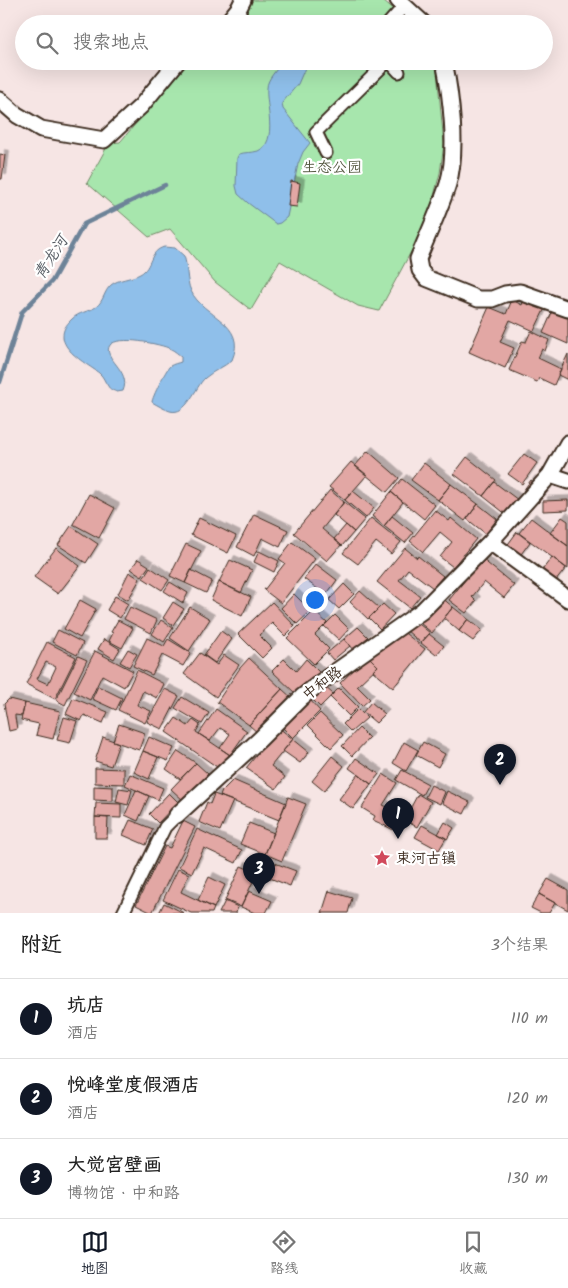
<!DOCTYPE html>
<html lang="zh">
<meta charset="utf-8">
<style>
:root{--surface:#fff;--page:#f6f6f6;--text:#222;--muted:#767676;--line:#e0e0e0;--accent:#111827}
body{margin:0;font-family:Kalam,"LXGW WenKai TC",sans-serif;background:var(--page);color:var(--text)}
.you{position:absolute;left:314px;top:599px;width:18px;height:18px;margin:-12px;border:4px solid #fff;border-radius:50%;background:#1a73e8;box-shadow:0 0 0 8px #1a73e833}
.badge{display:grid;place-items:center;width:32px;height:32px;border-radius:50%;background:var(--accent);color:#fff;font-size:16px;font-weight:700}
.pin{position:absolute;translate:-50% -41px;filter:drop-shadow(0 1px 2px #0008)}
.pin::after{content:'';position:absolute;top:26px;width:18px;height:15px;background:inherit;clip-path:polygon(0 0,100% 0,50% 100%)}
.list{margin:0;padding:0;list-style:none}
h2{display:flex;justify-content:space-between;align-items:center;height:65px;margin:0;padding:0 20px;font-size:21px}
h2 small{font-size:16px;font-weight:400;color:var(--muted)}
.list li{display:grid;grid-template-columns:32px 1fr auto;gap:15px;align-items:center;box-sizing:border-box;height:80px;padding:0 20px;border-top:1px solid var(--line)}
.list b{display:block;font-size:19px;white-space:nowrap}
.list p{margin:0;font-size:16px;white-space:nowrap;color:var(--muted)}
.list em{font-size:16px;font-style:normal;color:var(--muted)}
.icon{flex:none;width:28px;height:28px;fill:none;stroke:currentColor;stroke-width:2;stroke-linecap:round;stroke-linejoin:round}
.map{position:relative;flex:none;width:568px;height:913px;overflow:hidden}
.search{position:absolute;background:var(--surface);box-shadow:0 5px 20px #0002;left:15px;right:15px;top:15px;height:55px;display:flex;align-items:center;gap:12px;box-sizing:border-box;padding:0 18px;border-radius:28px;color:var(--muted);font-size:19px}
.sheet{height:305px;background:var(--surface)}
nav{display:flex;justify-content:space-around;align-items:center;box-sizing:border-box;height:70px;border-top:1px solid var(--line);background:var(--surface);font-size:14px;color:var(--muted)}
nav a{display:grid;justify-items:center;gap:2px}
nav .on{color:var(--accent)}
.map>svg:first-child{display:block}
</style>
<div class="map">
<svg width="568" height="913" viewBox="0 0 568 913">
<defs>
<filter id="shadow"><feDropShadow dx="4.5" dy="-4.5" stdDeviation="0" flood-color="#0004"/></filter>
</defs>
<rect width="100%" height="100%" fill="#f6e5e4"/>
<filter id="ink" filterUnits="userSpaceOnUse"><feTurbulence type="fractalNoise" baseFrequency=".02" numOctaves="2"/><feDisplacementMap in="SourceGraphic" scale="10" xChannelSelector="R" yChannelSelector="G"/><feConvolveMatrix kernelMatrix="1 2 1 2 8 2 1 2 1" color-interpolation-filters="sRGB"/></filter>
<g filter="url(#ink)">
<path fill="#a7e6ad" stroke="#718866" d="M253,0h130l28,24h-175z
M190,61h246l8,83 -4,29 -13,49 -48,89 -21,-5 -78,-45 -29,49 -36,-28 -45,-53 -21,8 -62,-54 22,-40 11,-1z"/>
<path fill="#8fbfea" stroke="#6d8398" d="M282,61h26l-10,23 -16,19 1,6 27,34 -7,9 -5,12 -11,53 -7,6 -4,1 -28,-21 -10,-9 -2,-8 1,-28 2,-4c6,-2 13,-1 19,-3 21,-9 7,-47 9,-63 0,-10 11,-18 15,-27z
M164,247l11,1 9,8c4,11 2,24 7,35 12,26 57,32 41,69 -8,7 -19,11 -27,18 -10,9 -18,38 -35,33 -6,-2 -13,-6 -18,-9 0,-4 14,-33 18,-36 3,-2 8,-3 11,-4v-6c-3,-2 -6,-5 -10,-7 -10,-5 -53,-14 -61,-4 -9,13 22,25 13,46l-6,1c-3,-1 -8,-3 -9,-6 -4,-5 -4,-9 -9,-13 -16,-12 -53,-30 -27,-54 7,-7 16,-7 24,-12 8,-6 8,-16 15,-22 7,-6 20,-6 29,-11 13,-7 8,-22 24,-27z"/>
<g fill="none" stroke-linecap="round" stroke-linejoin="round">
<path stroke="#6d8398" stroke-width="4.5" d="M0,382l22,-70 30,-31 32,-57 81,-39"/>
</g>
<path fill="#e2a7a4" stroke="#3b2a1e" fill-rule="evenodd" filter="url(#shadow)" d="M0,154l5,1 -3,24h-2z
M291,181l9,2 -3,24 -9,-1z
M524,299l21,9 -11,23 -24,-11 -10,22 14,6 -9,20 -36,-16 20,-45 17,7 6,-14 10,5z
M553,310l15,6v28l-25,-11z
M531,331l18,9 -4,11 -3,-2 -4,9 23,11 -7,16 -15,-7 -2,4 -28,-12 13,-29 4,1z
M568,354v26l-10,-5z
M368,451l31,27 -12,14 -32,-26z
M524,454l13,9 -15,21 -14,-10z
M467,457l29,23 -13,16 -29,-22z
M351,462l16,13 -22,25 -16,-13z
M424,463l27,21 -13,16 -27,-20z
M402,479l33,26 -11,14 -33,-27z
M531,480l16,12 -9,11 -15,-12z
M494,482l24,18 -11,15 -24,-19z
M451,484l27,20 -13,17 -27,-21z
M330,490l14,12 -22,27 19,16 -14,16 -33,-28z
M353,491l21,17 -8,10 -21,-18z
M391,492l12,10 -19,24 -12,-10z
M89,494l26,14 -16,30 -26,-14z
M568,500v10l-25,1v-10z
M344,502l21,17 -11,13 -20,-17z
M478,504l19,15 -11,15 -19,-15z
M435,510l14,11 2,-3 25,21 -23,28 -13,-10 12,-15 -12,-10 -17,20 -13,-11z
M254,514l34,16 -8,17 -18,-9 -8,18 -17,-9z
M392,516l21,17 -8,10 -21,-17z
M562,517l6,4v25l-18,-13z
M199,518l37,18 -8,17 -37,-18z
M371,518l30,24 -10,12 -15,-12 -18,22 -15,-11z
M531,518l37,28v23l-49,-36z
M346,525l8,7 -12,14 -8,-7z
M71,526l27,18 -12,19 -28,-18z
M517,532l13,10 -17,23 -13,-10z
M292,542l23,17 -34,44 -17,-13 21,-27 -6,-4z
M186,544l15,7 -16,32 -15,-7z
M56,548l24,18 -22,28 -24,-17z
M405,548l12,10 1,-2 25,20 -10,12 -25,-19 -9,11 21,16 -10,12 -33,-26z
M259,551l20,10 -5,11 -20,-10z
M552,557l14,11 -18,23 -14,-10z
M138,559l11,7 -7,10 -11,-7z
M482,559l32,26 -10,13 -20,-16 -12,15 4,4 -10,12 -17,-13z
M230,560l22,10 -11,23 -22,-11z
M316,564l21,16 -11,15 -22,-16z
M150,567l19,13 -7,10 -19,-12z
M191,570l21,11 -6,12 -21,-10z
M129,572l11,7 -12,21 -10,-6z
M170,582l18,11 -5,10 -19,-12z
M219,582l32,15 -9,19 -31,-16z
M344,584l10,10 -15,15 -10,-9z
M360,591l19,17 -11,11 -18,-17z
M294,594l17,17 -14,13 -16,-16z
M115,596l13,8 -8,14 -13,-8z
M441,597l12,10 -21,26 -12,-10z
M80,600l16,9 -16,29 -16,-9z
M173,602l11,7 -11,16 -10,-7z
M272,602l23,24 -10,10 -13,-13 -13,12 13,13 -10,10 -24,-24z
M383,604l11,10 -14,15 -11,-11z
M130,607l27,13 -6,13 -27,-14z
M190,607l20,12 -21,32 -19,-13z
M453,607l15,12 -9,12 -15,-13z
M314,611l13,12 -12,12 14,14 -15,15 -27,-26z
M335,615l14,14 -10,11 -15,-14z
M468,619l14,11 -9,11 -14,-10z
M118,620l15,8 -11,20 -13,-7 4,-8 -2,-1z
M161,620l12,8 -9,14 -12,-8z
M414,620l16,13 -9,10 -15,-13z
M358,627l10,10 -15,13 -9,-11z
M58,630l25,13 -6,12 -25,-13z
M401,630l24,19 -32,39 -20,-17 5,-5 -10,-10z
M221,631l11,8 -17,24 -11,-8z
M429,634l15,12 -8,9 -15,-12z
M147,638l17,8 4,-7 23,14 -8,13 -21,-11 -10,20 -19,-9z
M104,639l16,10 -6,10 -16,-10z
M344,639l6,7 -17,14 -6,-7z
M47,642l29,15 -21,42 -29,-15zM46,662l10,5 -8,17 -11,-5z
M128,649l9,5 -8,13 -9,-5z
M95,651l38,20 -9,16 -22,-12 -12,25 -16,-8z
M200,653l17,12 7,-10 15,10 -23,32 -32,-23z
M78,656l9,4 -22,45 -9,-5z
M368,656l10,10 -21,20 13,13 -8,7 -22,-23z
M249,658l33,31 -33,36 -32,-23 23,-34z
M284,659l12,12 10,-12 14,14 -23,22 -25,-24z
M137,670l27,14 -7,14 -14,-7 -6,14 14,6 -6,12 -27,-13z
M98,686l24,12 -6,12 -24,-11z
M324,686l9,8 -13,13 -8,-8z
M339,688l19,19 -9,9 -19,-19z
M165,689l14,7 -17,33 -15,-7z
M282,689l11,10 -34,35 -10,-9z
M182,697l27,16 -7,11 -27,-16z
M73,698l35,14 -5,11 -19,-8 -3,6 -15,-7z
M9,699l16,4 -3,13 -7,-1v2l2,12 -8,2 -5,-27z
M310,700l10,11 -27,27 -11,-11z
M371,702l14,12 -9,9 -13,-11z
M25,703l35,8 -7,28 -17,-4 3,-11 -18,-4z
M216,709l31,22 -17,24 -10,-7 10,-14 -10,-6 -10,13 -11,-7z
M358,709l9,9 -16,14 -8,-8z
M320,713l23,22 -12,13 -23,-23z
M64,717l13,4 -7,22 -13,-3z
M176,718l12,8 5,-6 7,5 -4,7 34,23 -10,14 -54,-37z
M119,724l26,9 -6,17 -26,-9z
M279,728l14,11 -22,27 14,11 -9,12 -30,-21z
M359,728l10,10 -17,18 -10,-10z
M103,737l16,6 -8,23 -16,-5z
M149,737l25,11 -6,13 -25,-10z
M293,739l16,13 -9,11 -17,-12z
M404,742l14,8 -12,21 -13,-8z
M423,742l22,12 -7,13 -22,-12z
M143,751l15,6 -9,22 -15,-7z
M178,751l18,12 -16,16 -14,-10z
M332,756l12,10 -20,25 -12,-10z
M356,758l23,16 -8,10 -22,-16z
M196,763l12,11 -24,27 -13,-12z
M95,768l29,1v15l-29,-1z
M402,770l26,14 -6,11 -26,-15z
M130,774l33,14 -5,12 -33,-15z
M358,774l13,10 -18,25 -14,-10z
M383,774l14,9 -14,22 20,10 -7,16 -23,-11 2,-4 -13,-8z
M233,780l53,23 -7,17 -59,-24 2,-5z
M431,785l14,7 -5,12 -15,-7z
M94,786l19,1v14l-19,-1z
M119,788l13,2 -4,15 -12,-3z
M136,790l13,6 -11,25 -13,-6z
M447,791l23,11 -6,12 -22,-11z
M169,793l9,9 -20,21 -9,-9z
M214,794l19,7 -13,30 -21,-9 8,-20 3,2z
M418,794l13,8 -14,25 -13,-7z
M288,797l18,7 -24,57 -17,-7z
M96,803l25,1v14l-26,-1z
M95,817l13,1 -1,20h-12z
M130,820l23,9 -7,16 -23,-10z
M183,821l12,6 -43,86 -16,-8 29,-59 5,2z
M445,822l9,6 -7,11 -9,-5z
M249,823l25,10 -9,21 -25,-10z
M422,825l24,13 -7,12 -24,-13z
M197,829l45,21 -6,13 -32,-15 -12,25 -13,-6z
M267,860l29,11 -6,15 -28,-11z
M241,866l16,7 -16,34 -16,-7z
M178,869l11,5 -8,18 33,16 -2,5h-21l-28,-13z
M209,877l16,8 -11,23 -16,-8z
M548,879l20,11v20l-29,-16z
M249,891l23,10 -6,12h-11l-14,-6z
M329,891l23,7 -4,15h-26z
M539,894l16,9 -6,10h-8l-10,-5z
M225,901l13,6 -2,6h-17z
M164,903l20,10h-25z"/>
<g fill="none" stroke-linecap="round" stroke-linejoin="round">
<g stroke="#3b2a1e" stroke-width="15">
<path id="pedestrian" d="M388,24l16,-18
M389,61l10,11
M326,153l-10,-21 72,-71
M123,913l42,-86 12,-12"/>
</g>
<g stroke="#3b2a1e" stroke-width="19">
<path id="minor" d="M398,0l26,24
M226,24l13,-16 4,-8
M444,61c7,34 14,90 4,123 -8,25 -20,50 -30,75l2,11 6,8 52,21h14l13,-5 15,-2 48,17
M0,100l17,15 24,14 63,11 37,-34 37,-45
M550,475l18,6
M490,542l78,57
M177,815l83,-76 42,-42 19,-15 101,-71 68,-69 60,-67 18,-32"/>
</g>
<use href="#pedestrian" stroke="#fff" stroke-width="11"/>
<use href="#minor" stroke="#fff" stroke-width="15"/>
</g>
</g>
<defs>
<g id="sight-bare" transform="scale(1.35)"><path d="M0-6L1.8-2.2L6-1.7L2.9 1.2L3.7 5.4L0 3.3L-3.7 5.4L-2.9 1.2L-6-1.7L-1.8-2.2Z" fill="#d1495b" stroke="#fff" stroke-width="2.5" paint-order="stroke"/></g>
</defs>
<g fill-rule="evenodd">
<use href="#sight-bare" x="382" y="858"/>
</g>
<g text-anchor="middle" stroke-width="4.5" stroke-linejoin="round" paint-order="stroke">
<g font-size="15" fill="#565942" stroke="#fff">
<text x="332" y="172">生态公园</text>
</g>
<g font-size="15" fill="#3b2a1e" stroke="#fff">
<text transform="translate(322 683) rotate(-37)" y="5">中和路</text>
</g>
<g font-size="15" fill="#3b2a1e" stroke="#fff" text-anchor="start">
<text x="396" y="863">束河古镇</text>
</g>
<g font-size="16" font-style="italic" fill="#585e65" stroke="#fff">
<text transform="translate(50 257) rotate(-57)" y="6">青龙河</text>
</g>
</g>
</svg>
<div class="you"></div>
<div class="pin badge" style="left:398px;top:839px">1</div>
<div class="pin badge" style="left:500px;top:785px">2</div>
<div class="pin badge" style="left:259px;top:894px">3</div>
<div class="search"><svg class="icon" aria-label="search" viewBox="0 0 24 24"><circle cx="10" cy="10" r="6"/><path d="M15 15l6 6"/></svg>搜索地点</div>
</div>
<section class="sheet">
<h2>附近<small>3个结果</small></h2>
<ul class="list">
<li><span class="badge">1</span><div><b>坑店</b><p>酒店</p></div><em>110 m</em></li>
<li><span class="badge">2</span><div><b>悦峰堂度假酒店</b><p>酒店</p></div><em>120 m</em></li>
<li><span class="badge">3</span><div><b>大觉宫壁画</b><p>博物馆 · 中和路</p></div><em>130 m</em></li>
</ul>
</section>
<nav>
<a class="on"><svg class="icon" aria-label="map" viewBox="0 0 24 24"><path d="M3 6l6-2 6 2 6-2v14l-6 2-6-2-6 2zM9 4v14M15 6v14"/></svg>地图</a>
<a><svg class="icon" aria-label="directions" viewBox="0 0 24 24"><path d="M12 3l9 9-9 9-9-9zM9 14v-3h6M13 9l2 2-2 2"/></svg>路线</a>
<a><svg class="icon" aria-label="saved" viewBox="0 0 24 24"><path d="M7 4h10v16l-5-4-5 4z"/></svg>收藏</a>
</nav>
